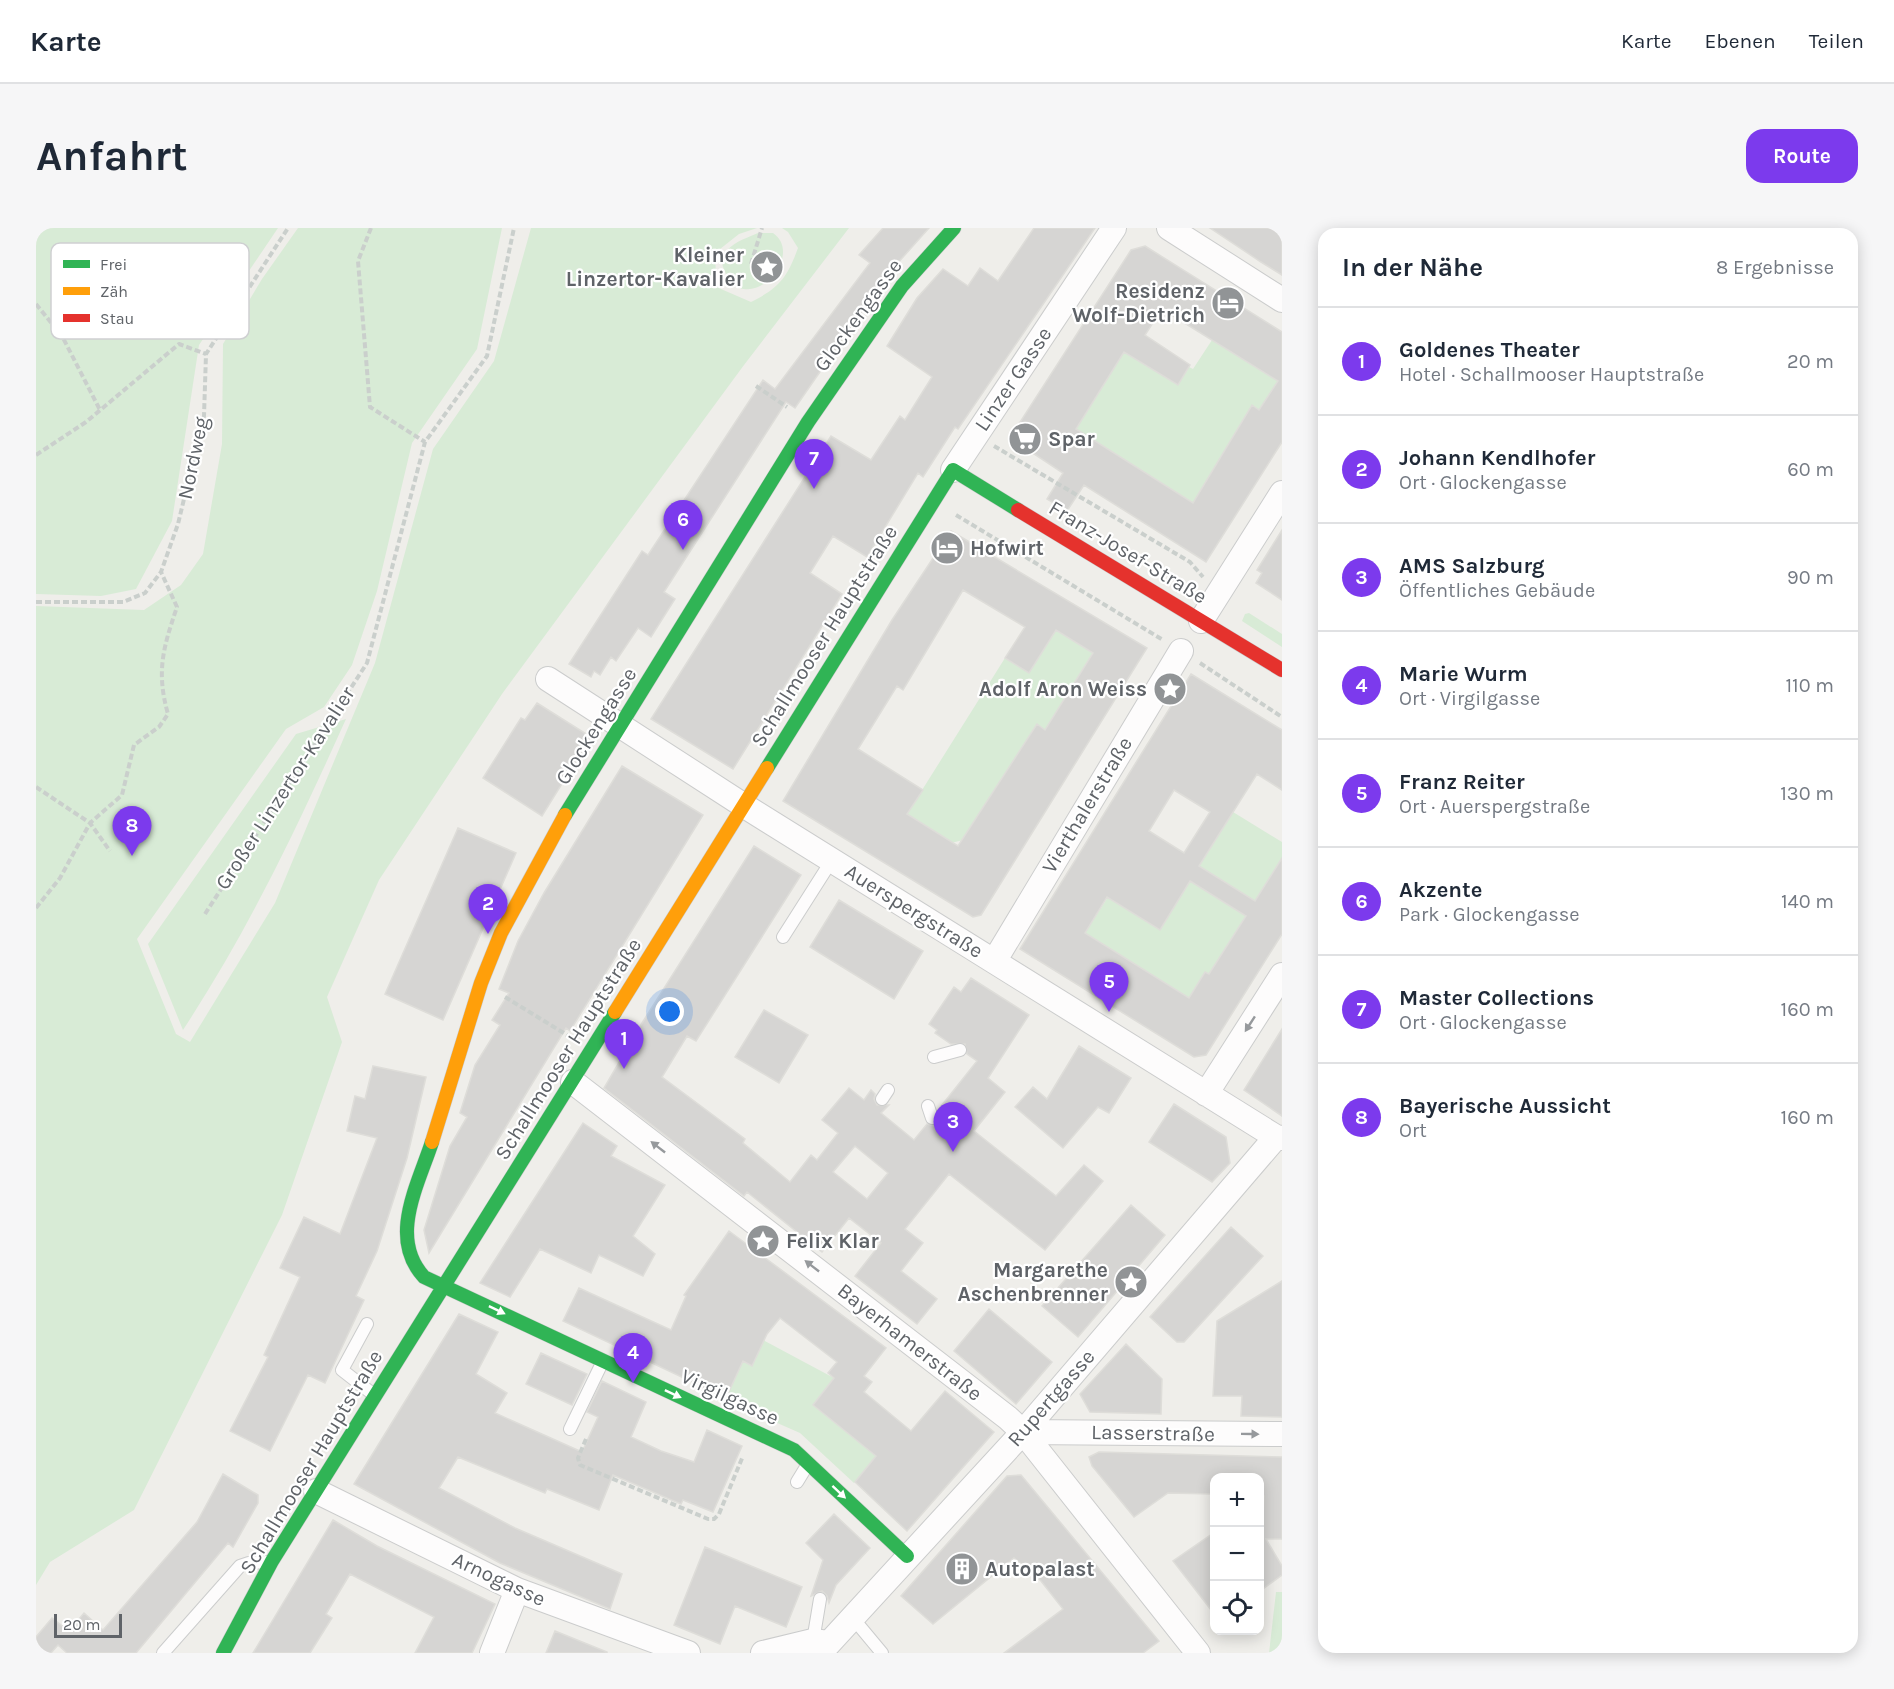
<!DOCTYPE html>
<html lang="de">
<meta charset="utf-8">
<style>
:root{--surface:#fff;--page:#f6f6f7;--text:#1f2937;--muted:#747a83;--line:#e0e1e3;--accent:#7c3aed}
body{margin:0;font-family:Karla,sans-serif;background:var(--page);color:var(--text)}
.controls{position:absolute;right:18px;bottom:18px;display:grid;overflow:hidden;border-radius:12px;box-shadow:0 3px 15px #0003}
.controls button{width:54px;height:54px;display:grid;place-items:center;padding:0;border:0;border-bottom:2px solid var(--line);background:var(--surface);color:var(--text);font:30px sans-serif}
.scale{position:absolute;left:18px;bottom:15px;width:68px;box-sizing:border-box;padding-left:6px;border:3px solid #5f6368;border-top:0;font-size:16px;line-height:21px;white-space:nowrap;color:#5f6368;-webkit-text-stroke:4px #fff;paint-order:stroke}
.you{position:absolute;left:634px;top:784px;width:21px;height:21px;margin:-15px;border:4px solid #fff;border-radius:50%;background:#1a73e8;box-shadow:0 0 0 9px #1a73e833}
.badge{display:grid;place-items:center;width:39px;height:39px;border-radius:50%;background:var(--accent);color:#fff;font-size:20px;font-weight:700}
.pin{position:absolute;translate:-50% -50px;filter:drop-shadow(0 2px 3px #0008)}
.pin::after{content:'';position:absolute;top:32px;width:21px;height:18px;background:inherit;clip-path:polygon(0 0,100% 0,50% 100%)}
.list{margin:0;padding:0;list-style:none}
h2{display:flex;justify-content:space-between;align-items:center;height:78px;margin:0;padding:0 24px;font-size:26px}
h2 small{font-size:20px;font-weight:400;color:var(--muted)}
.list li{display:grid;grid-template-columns:39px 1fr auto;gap:18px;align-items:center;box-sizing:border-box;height:108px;padding:0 24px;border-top:2px solid var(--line)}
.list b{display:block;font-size:22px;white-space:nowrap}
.list p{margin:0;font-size:20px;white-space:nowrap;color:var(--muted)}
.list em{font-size:20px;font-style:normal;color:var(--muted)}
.icon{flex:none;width:33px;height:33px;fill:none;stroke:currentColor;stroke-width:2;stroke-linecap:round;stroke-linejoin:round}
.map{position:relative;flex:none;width:1246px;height:1425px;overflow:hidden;border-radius:18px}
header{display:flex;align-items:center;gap:36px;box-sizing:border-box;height:84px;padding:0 30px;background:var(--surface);border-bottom:2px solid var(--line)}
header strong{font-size:28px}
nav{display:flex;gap:33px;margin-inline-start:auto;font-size:21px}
.intro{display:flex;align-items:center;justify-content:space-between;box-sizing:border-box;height:144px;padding:0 36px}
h1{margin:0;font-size:42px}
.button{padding:15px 27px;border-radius:18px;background:var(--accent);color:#fff;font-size:21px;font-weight:700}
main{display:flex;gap:36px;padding:0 36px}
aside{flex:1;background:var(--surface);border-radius:18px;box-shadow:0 3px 15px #0003}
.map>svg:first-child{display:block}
</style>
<header>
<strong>Karte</strong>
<nav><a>Karte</a><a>Ebenen</a><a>Teilen</a></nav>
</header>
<div class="intro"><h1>Anfahrt</h1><a class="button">Route</a></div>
<main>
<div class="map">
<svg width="1246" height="1425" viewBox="0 0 1246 1425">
<rect width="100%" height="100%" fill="#efeeea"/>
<path fill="#d8ebd6" d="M0,0h242l-79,117 -27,176 -36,68 -35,7 -65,-2z
M262,0h204l-25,121 -65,94 -35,148 -25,74 -28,42 -38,22 -149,210 39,95 14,8 85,-139 100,-240 58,-214 61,-88 37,-133h226l-18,6 -24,19 1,22 5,14 30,13c28,-14 36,-24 47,-54l-10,-16 -6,-4h67l-105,137 -242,329 -123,186 -52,117 15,45 -60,173 -148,295 -84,52 -14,23v-979l108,4 37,-25 22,-31 19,-110 1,-100 39,-65z
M722,5h15c36,25 -35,96 -52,27 8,-17 21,-20 37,-27z
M1176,112l56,35 13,2 -22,33 -7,-4 -57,106 -127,-80 24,-29 32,-51 54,33 11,-18 4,2z
M1213,385l33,21v13l-40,-26 3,-7z
M1020,402l39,19 -50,81 -9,-5 -64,103 -9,12 -12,3 -44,-29 98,-156z
M310,491c-49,109 -97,210 -163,311l-35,-86 148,-210z
M1197,584l49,30v16l-73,116 -4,-2 -17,27 -106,-61 26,-41 52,32z
M727,1112l71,38 52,67 -32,38 -54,-50 -75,-33 18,-39 9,5z
M1240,1364h6v61h-13z"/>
<path fill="#d6d5d3" stroke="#deddd9" stroke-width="1.5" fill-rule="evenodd" d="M847,0h46l-42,47 -92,133 -9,-6 -122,190 11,7 -24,38 -13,-9 -22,33 -5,-4 -11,18 -6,-4 -3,6 -22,-13 73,-113 6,4 115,-175 12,9 95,-126 -11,-8z
M998,0h61l-137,201 -3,-2 -32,50 -5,-4 -51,84 -34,-21 -23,37 32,21 -109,175 -82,-50 180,-283 40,24 29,-44 5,4 27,-43 -45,-31 30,-48 26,-29 25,17 12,-18 18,13z
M1174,0h72v47l-21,-13z
M1109,18l137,86v110l-76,120 -122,-77 -17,26 -20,-12 16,-26 -44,-29 -4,-14 116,-180zM1126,81l116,72 -19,29 -7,-5 -59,98 -117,-74 48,-77 54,33 12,-20 -45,-30z
M1246,302v70l-26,-17 6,-10 -5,-3z
M915,303l196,117 -166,267 -8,2 -190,-116 109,-181zM927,362l62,37 -20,31 24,15 27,-43 37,23 -48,77 -8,-6 -79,122 -51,-32 16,-24 -65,-41 39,-63 6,4z
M1155,446l91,56v60l-25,-16 -58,92 56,35 27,-43v76l-76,121 -12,2 -174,-108zM1138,562l36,22 -26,41 -35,-22zM1154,653l56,35 -37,58 -4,-2 -16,26 -104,-65 22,-36 53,33z
M501,475l54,34 -49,79 -59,-38 38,-60 4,2z
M586,538l81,49 -133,216 -4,-3 -137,225 -5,-23 26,-84 17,-29 -7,-4 15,-48 25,-40 -8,-5 17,-27 -10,-4 19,-48 26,-48z
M422,600l58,25 -73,167 -58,-26z
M718,618l47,29 -105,166 -9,-5 -25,41 83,62 -2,4 47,39 21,-27 6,5 21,-27 -16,-13 27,-32 15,12 7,-10 4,4 -1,5 3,6h12l-8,8 33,27 13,-16 7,2 5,-3 -1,-13 39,-49 -10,-7 -2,-10h-14l-16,-11 2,-3 -8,-6 25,-37 7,5 10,-14 58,37 -41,63 17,14 -31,39 82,65 28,-31 19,16 -58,69 -96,-76 -44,55 18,14 -22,28 36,28 -20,25 -62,-48 26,-33 -32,-25 -27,34 -75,-60 -3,4 -140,-108 38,-65zM819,918l33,27 -21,26 -34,-27z
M803,672l84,51 -29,48 -84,-52z
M728,782l44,25 -29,48 -44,-26z
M1246,801v87l-38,-26z
M1043,818l52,32 -22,35 -11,-6 -35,41 -48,-41 18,-20 14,12z
M337,838l53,11 -19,81 -30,93 -21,45 8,4 -39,83 -17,-8 -38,76 -40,-20 38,-74 -4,-2 36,-78 -20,-9 24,-51 36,17 37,-96 -30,-7 8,-35 10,3z
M1138,876l52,33 4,26 -18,19 -63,-40z
M547,895l34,23 -6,10 54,29 -32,51 22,18 -12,22 -44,-21 -8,18 -51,-24 -30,48 -30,-14z
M1095,977l34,30 -87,102 -36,-31z
M1195,999l32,29 -79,86h-7l-27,-25z
M693,1003l157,117 -22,28 8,6 -8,10 47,39 34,-40 49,41 -87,99 -52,-49 21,-26 -63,-51 21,-27 -6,-5 9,-11 -57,-44 -13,16 -15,32 -9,-5 -17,37 -163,-77 16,-33 92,42 15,-34 -2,-1z
M1246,1053v136l-41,-1 1,-20h-29l4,-75z
M953,1081l63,53 -36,42 -62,-53z
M423,1086l39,18 -22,42 31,19 -12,20 87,39 16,-35 -11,-5 15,-31 44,21 -15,35 30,14 33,11 13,-32 35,16 -29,66 -30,-12 -2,4 -68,-29 -14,35 -52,-21 -2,4 -87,-36 -19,31 76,40 107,46 -12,35 -110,-46 -146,-79z
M1090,1116l36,35 -1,35 -71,-2 -10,-18z
M505,1125l46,21 -15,31 -46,-21z
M1063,1224l183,5v82h-16l16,27v9l-22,16 4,-95h-4v-18h-47l-1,16 -44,-1 -34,24 -42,-51 -3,-9z
M187,1246l35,21v8l-25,44 -5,-4 -92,110h-69l-9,-8 -7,8h-15v-16l16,-19 17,13 15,-18 19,17 94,-108z
M985,1247l138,166 -16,12h-139l59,-44 -22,-28 -27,-23 -81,66 -32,-28 106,-120z
M798,1286l36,34 -34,37 -7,18 -2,-7 -5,-5 -11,5 12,-36 -17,-17z
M297,1292l44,26 118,58 -23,49h-57l19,-36 -84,-43 -24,40 6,4 -22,35h-57z
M1179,1304v83l-42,-54z
M669,1319l97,40 -16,40 -51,-21 -15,38 -46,-19z
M519,1403l52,21v1h-61z"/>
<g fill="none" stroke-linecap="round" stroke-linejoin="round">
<g stroke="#cbcccc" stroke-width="14">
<path id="lane" d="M747,709l49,-77
M898,829l26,-7
M846,871l6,-9
M892,878l4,12
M331,1096l-25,46 32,25
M534,1201l32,-66
M761,1254l11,-18
M816,1389l30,36
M777,1413l7,-42
M127,1425l77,-87 9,-3 19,-1"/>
</g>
<g stroke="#cbcccc" stroke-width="26">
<path id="street" d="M1133,0l113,72
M917,242l161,-242
M1165,393l81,-128
M512,451l195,126 533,332 6,1
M959,732l186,-309
M537,854l435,336 15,14 175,221
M1170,866l76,-119
M987,1204l259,2
M280,1263l201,99 171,63
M456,1425l25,-63
M727,1425l50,-12 15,2
M784,1425l203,-221 253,-295"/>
</g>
<g stroke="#cacacb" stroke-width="15">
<path id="fast" d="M731,540l186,-298 65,40
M529,587l243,-393 94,-136 52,-58
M396,914c-14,43 -44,96 -8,135l370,173 113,106
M187,1425l49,-92 343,-549"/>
</g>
<g stroke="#cacacb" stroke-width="15">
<path id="slow" d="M579,784l152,-244
M396,914l49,-159 20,-50 64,-118"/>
</g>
<g stroke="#cacacb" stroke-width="15">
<path id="jam" d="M982,282l264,160"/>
</g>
<path stroke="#cacfcc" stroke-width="4" stroke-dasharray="6 3" stroke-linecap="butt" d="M335,0l-13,33 12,146 55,35
M715,36l11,-36
M0,76l26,32 38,74
M720,158l31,21
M958,218l196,116 13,15
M0,227l50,-33 93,-78 27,10
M920,287l207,125
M0,374h87l22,-9 16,-21 17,-48 26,-108 2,-62 82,-126
M1164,435l82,54
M0,559l54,36 20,28
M0,680l24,-30 30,-55 32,-28 12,-50 25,-18 9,-13c-12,-42 -5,-66 9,-107l-16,-35
M169,686l162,-251 58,-221 62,-86 27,-128
M469,769l62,38
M550,1211l-8,19 2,7 128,54h6l5,-5 24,-58"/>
<use href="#lane" stroke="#fdfcfc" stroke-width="12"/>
<use href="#street" stroke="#fdfcfc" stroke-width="24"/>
<use href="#fast" stroke="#30b455" stroke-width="14"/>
<use href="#slow" stroke="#ff9f0a" stroke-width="14"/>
<use href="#jam" stroke="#e5322d" stroke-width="14"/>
</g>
<defs><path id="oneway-solid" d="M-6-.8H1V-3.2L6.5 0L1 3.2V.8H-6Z" transform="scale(1.5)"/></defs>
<g fill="#96999c">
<use href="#oneway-solid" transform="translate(1214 796) rotate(123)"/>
<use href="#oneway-solid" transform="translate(622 919) rotate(-142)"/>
<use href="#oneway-solid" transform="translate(776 1038) rotate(-142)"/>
<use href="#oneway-solid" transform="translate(1214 1206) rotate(1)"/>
</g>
<g fill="#fff">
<use href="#oneway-solid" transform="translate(461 1082) rotate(26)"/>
<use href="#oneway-solid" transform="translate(637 1166) rotate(25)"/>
<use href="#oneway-solid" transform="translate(803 1264) rotate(43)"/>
</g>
<defs>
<g id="sight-disc" transform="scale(1.725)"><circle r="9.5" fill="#919496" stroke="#fff"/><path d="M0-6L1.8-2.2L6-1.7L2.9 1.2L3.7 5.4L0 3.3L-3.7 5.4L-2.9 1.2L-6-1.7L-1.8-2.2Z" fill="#fff"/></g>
<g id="hotel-disc" transform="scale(1.725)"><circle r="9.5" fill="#919496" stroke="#fff"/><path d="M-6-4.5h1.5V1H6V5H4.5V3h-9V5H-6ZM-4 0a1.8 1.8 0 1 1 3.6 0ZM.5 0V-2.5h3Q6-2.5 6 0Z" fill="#fff"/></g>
<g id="supermarket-disc" transform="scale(1.725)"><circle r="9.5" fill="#919496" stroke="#fff"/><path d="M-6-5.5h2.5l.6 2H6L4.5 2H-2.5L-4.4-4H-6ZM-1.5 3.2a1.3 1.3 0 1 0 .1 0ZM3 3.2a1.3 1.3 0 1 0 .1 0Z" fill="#fff"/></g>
<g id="building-disc" transform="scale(1.725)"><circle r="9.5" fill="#919496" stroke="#fff"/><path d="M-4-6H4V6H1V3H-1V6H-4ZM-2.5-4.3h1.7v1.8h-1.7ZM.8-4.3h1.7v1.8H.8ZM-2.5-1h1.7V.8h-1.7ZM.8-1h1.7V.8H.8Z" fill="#fff"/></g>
</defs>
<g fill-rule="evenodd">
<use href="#sight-disc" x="731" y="39"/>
<use href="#hotel-disc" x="1192" y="75"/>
<use href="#supermarket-disc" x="989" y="211"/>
<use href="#hotel-disc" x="911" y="320"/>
<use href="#sight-disc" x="1134" y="461"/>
<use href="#sight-disc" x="727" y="1013"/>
<use href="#sight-disc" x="1095" y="1054"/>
<use href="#building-disc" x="926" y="1341"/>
</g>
<g text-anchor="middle" stroke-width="4.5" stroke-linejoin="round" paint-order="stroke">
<g font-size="21" font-weight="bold" fill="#5f6368" stroke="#fff" text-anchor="end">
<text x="708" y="34">Kleiner<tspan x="708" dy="24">Linzertor-Kavalier</tspan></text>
<text x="1169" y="70">Residenz<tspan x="1169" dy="24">Wolf-Dietrich</tspan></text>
<text x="1012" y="218" text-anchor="start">Spar</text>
<text x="934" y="327" text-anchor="start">Hofwirt</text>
<text x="1111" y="468">Adolf Aron Weiss</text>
<text x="750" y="1020" text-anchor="start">Felix Klar</text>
<text x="1072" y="1049">Margarethe<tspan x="1072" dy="24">Aschenbrenner</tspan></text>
<text x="949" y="1348" text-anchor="start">Autopalast</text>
</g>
<g font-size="21" fill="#5f6368" stroke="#fff">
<text transform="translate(822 87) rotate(-54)" y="7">Glockengasse</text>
<text transform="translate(977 151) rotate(-56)" y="7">Linzer Gasse</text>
<text transform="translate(157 230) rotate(-78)" y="7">Nordweg</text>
<text transform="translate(1092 324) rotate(31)" y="7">Franz-Josef-Straße</text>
<text transform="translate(788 408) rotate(-58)" y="7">Schallmooser Hauptstraße</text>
<text transform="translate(560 498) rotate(-58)" y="7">Glockengasse</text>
<text transform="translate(249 560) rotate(-57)" y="7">Großer Linzertor-Kavalier</text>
<text transform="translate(1051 577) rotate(-59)" y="7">Vierthalerstraße</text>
<text transform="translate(878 683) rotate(32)" y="7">Auerspergstraße</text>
<text transform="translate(532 821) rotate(-58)" y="7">Schallmooser Hauptstraße</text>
<text transform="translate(874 1114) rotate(38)" y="7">Bayerhamerstraße</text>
<text transform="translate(694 1169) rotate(25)" y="7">Virgilgasse</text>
<text transform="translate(1015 1170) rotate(-49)" y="7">Rupertgasse</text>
<text transform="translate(1117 1205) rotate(1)" y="7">Lasserstraße</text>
<text transform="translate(275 1234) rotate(-59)" y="7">Schallmooser Hauptstraße</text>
<text transform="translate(463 1351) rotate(25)" y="7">Arnogasse</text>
</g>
</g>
<rect x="15" y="15" width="198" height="96" rx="9" fill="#fff" stroke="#cfd0d2" stroke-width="1.5"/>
<rect x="27" y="32" width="27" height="8" fill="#30b455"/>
<rect x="27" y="59" width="27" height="8" fill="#ff9f0a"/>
<rect x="27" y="86" width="27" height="8" fill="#e5322d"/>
<g font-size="16" fill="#5f6368">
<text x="64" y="42">Frei</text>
<text x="64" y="69">Zäh</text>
<text x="64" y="96">Stau</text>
</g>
</svg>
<div class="controls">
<button>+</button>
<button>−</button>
<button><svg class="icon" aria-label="locate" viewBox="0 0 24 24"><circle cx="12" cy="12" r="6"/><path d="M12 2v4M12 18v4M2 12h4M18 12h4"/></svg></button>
</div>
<div class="scale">20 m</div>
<div class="you"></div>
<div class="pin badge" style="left:588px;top:841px">1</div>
<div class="pin badge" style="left:452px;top:706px">2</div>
<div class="pin badge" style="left:917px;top:924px">3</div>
<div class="pin badge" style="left:597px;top:1155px">4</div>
<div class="pin badge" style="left:1073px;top:784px">5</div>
<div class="pin badge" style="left:647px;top:322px">6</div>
<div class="pin badge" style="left:778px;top:261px">7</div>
<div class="pin badge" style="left:96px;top:628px">8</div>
</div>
<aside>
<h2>In der Nähe<small>8 Ergebnisse</small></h2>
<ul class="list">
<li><span class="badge">1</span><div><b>Goldenes Theater</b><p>Hotel · Schallmooser Hauptstraße</p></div><em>20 m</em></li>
<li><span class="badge">2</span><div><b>Johann Kendlhofer</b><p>Ort · Glockengasse</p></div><em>60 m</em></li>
<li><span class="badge">3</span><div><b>AMS Salzburg</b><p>Öffentliches Gebäude</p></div><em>90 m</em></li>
<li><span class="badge">4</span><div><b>Marie Wurm</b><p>Ort · Virgilgasse</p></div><em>110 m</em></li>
<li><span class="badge">5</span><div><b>Franz Reiter</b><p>Ort · Auerspergstraße</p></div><em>130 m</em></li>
<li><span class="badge">6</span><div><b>Akzente</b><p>Park · Glockengasse</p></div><em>140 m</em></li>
<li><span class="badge">7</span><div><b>Master Collections</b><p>Ort · Glockengasse</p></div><em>160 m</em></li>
<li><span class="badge">8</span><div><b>Bayerische Aussicht</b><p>Ort</p></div><em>160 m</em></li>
</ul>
</aside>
</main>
